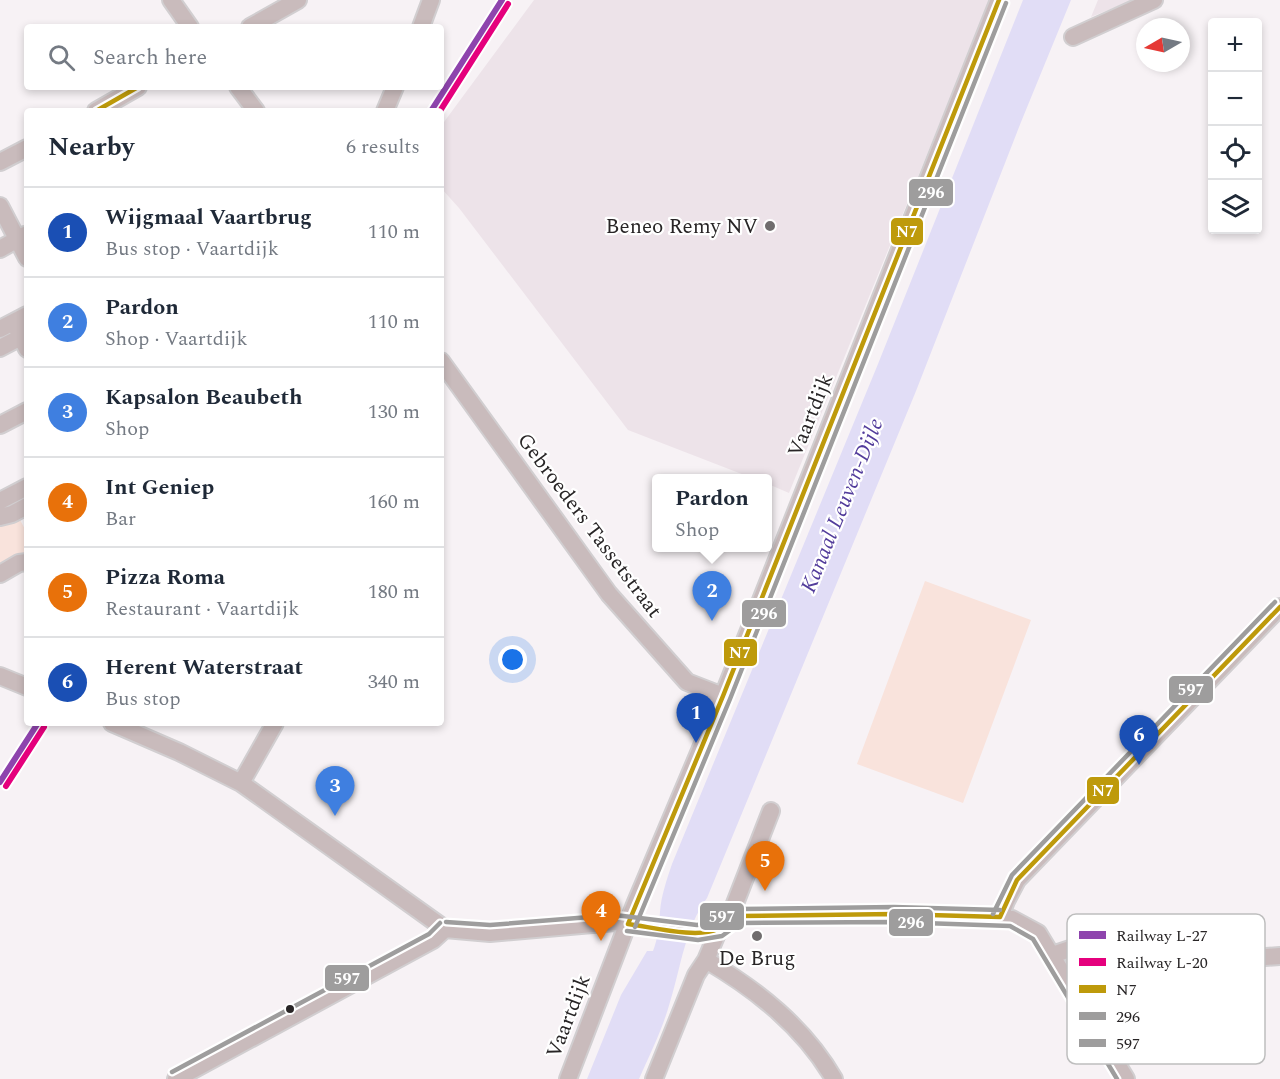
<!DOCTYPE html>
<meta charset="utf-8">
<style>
:root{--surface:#fff;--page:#f6f6f7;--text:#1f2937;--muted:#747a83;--line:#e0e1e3;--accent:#706d6e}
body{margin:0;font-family:Spectral,serif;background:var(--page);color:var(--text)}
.controls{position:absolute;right:18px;top:18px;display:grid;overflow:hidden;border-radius:6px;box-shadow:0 3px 9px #0003}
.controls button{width:54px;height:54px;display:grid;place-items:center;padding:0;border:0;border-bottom:2px solid var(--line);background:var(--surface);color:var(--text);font:30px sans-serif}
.compass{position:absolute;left:1136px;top:18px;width:54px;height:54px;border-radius:50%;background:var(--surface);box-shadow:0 3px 9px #0003;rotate:261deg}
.you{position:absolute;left:513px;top:660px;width:21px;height:21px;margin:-15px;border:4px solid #fff;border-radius:50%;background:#1a73e8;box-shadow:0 0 0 9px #1a73e833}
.badge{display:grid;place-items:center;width:39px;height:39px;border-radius:50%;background:var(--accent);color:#fff;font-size:20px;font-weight:700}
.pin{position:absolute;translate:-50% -50px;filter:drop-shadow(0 2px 3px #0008)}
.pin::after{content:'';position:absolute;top:32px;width:21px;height:18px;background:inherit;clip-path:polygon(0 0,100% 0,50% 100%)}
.popup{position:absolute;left:652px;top:474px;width:120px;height:78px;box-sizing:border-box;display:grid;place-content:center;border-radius:6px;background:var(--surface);filter:drop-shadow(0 2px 4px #0005);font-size:20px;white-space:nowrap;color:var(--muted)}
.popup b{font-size:22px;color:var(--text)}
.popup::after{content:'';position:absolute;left:50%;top:100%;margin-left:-12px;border:12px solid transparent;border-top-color:var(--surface)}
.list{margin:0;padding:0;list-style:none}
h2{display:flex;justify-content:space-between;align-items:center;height:78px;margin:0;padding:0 24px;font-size:26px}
h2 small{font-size:20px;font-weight:400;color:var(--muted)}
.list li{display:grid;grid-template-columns:39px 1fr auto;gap:18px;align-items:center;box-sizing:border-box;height:90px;padding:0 24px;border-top:2px solid var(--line)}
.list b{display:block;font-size:22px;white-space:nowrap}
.list p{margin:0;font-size:20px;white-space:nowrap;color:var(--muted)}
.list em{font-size:20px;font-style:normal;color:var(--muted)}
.icon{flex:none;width:33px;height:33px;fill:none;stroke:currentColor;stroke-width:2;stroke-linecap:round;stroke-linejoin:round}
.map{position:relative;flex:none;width:1280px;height:1079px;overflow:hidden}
.search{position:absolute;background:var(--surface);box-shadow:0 3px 9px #0003;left:24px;top:24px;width:420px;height:66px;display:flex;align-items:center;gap:15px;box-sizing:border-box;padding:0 21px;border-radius:6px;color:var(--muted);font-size:22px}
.panel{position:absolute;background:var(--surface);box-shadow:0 3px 9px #0003;left:24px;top:108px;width:420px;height:618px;border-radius:6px}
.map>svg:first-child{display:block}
</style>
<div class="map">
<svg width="1280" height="1079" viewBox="0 0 1280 1079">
<rect width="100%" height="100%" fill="#f7f2f5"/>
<path fill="#ede3e9" d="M534,0h456l-201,493 -21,-9v-6h-16l-124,-48 -169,-222 -18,-20v-62z
M1098,0h35l-42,17z"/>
<path fill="#f9e3dc" d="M18,516l9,17v23l-4,-2 -23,12v-46z
M925,581l106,39 -68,183 -106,-39z"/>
<path fill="#e1ddf6" d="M1023,0h48l-50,122 -105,269 -209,507c-22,30 -26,69 -37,104 -7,26 -20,52 -31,77h-52l34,-84 26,-44h6c5,-13 6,-25 7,-39 1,-16 7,-33 12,-48l206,-500z"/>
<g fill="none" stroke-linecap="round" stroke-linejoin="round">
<g stroke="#d1ced0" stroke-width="20">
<path id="minor" d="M171,0l19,27
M250,27l48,-27
M421,27l10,-27
M1073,37l81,-37
M238,87l18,24
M96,111l42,-24
M385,111l10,-24
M0,162l27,-14
M0,206l27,52
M0,249l25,-14
M14,322l13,27
M0,329l27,-14
M0,348l21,-11
M441,361l168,233 78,88 36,14
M0,425l27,-14
M0,501l27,-14
M0,517l12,-3 15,-8
M0,574l19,-11 8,-1
M0,676l27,11
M112,723l67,29 62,31 204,146 45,4 125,-11 82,11 22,-4 11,-10 8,-3 23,-1 133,-1 118,5 26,14 88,146
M241,783l34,-60
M1000,917l6,-16 11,-21 263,-273
M1052,955l27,-9 100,14 33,1 68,-5
M706,960c51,30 98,67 128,119
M176,1079l257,-139 12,-11
M568,1079l66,-172 89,-211 276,-696
M654,1079l42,-104 10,-15 13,-31 15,-23 37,-95"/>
</g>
<use href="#minor" stroke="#c9bbbc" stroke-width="16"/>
<g stroke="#fff" stroke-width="9">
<path id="bus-1" d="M96,111l42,-24
M1000,917l17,-37 263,-273
M628,924l95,-228 276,-696
M628,924c24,3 69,15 90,5 8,-3 12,-10 20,-13l156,-2 106,3"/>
</g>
<g stroke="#fff" stroke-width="9">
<path id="bus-2" d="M635,927l95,-228 276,-696
M627,931l71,9 24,-4 18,-13 154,-1 116,4 23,13 84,140"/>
</g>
<g stroke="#fff" stroke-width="9">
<path id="bus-3" d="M993,914l19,-39 263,-273
M446,922l44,3 125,-10 82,10 19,-3 10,-9 12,-4 156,-2 106,3
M172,1072l257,-138 11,-11"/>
</g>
<use href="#bus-1" stroke="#be9a0b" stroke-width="4.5"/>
<use href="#bus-2" stroke="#9e9d9d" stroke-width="4.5"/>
<use href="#bus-3" stroke="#9e9d9d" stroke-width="4.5"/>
<g stroke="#fff" stroke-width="10">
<path id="rail-1" d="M431,111l71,-111
M0,782l38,-59"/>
</g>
<g stroke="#fff" stroke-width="10">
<path id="rail-2" d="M440,111l68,-107
M6,786l38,-59"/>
</g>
<use href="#rail-1" stroke="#8e44ad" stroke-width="6"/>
<use href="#rail-2" stroke="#e5007d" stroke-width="6"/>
</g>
<g fill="#706d6e" stroke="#fff" stroke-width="2">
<circle cx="770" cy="226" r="6"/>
<circle cx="757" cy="936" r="6"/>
</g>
<circle fill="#282526" stroke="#fff" stroke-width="2" cx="290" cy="1009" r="5"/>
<g text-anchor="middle" stroke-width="4.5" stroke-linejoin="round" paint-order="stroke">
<g font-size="21" fill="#282526" stroke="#fff" text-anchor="end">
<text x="758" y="233">Beneo Remy NV</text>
<text x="757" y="965" text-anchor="middle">De Brug</text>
</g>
<g font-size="21" fill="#282526" stroke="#fff">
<text transform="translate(810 415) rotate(-68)" y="7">Vaartdijk</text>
<text transform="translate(590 525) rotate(53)" y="7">Gebroeders Tassetstraat</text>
<text transform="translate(568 1016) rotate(-69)" y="7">Vaartdijk</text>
</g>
<g font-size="22" font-style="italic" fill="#523c9b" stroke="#fff">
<text transform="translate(841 505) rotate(-68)" y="8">Kanaal Leuven-Dijle</text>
</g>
</g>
<rect x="1067" y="914" width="198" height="150" rx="9" fill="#fff" stroke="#bebebe" stroke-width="1.5"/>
<rect x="1079" y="931" width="27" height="8" fill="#8e44ad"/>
<rect x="1079" y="958" width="27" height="8" fill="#e5007d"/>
<rect x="1079" y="985" width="27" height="8" fill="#be9a0b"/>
<rect x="1079" y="1012" width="27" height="8" fill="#9e9d9d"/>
<rect x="1079" y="1039" width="27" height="8" fill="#9e9d9d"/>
<g font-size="16" fill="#282526">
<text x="1116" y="941">Railway L-27</text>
<text x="1116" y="968">Railway L-20</text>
<text x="1116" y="995">N7</text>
<text x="1116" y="1022">296</text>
<text x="1116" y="1049">597</text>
</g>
<g stroke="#fff" stroke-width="2">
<rect x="908" y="178" width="46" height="29" rx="6" fill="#9e9d9d"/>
<rect x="890" y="217" width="34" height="29" rx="6" fill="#be9a0b"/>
<rect x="741" y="599" width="46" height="29" rx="6" fill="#9e9d9d"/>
<rect x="723" y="638" width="35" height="29" rx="6" fill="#be9a0b"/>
<rect x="1168" y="675" width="46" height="29" rx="6" fill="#9e9d9d"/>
<rect x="1086" y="776" width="34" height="29" rx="6" fill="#be9a0b"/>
<rect x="699" y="902" width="46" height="29" rx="6" fill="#9e9d9d"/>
<rect x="888" y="908" width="46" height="29" rx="6" fill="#9e9d9d"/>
<rect x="324" y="964" width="46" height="28" rx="6" fill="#9e9d9d"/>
</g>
<g font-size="16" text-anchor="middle" font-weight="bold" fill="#fff">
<text x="931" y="198">296</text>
<text x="907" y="237">N7</text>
<text x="764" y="619">296</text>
<text x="740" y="658">N7</text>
<text x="1191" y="695">597</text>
<text x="1103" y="796">N7</text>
<text x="722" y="922">597</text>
<text x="911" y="928">296</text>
<text x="347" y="984">597</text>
</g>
</svg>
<div class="controls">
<button>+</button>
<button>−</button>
<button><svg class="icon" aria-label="locate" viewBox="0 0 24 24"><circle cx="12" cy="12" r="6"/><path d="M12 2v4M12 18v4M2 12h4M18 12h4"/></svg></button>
<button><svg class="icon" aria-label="layers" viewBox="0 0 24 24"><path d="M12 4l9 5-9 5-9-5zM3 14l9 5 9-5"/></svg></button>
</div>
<svg class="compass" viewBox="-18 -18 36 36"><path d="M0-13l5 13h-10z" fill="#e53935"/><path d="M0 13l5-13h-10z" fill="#747a83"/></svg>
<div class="you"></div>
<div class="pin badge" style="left:696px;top:743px;background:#1a4fb4">1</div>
<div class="pin badge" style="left:712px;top:621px;background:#3f7fe0">2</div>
<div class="popup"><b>Pardon</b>Shop</div>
<div class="pin badge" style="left:335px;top:816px;background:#3f7fe0">3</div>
<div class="pin badge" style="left:601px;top:941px;background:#e8710a">4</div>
<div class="pin badge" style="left:765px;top:891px;background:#e8710a">5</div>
<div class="pin badge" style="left:1139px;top:765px;background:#1a4fb4">6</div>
<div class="search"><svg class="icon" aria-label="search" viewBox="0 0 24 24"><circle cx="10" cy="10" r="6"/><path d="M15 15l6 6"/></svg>Search here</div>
<section class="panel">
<h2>Nearby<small>6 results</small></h2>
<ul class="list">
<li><span class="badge" style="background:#1a4fb4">1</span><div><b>Wijgmaal Vaartbrug</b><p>Bus stop · Vaartdijk</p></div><em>110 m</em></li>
<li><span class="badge" style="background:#3f7fe0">2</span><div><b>Pardon</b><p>Shop · Vaartdijk</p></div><em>110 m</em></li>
<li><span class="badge" style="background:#3f7fe0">3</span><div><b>Kapsalon Beaubeth</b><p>Shop</p></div><em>130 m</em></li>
<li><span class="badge" style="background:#e8710a">4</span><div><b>Int Geniep</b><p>Bar</p></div><em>160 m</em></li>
<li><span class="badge" style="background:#e8710a">5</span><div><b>Pizza Roma</b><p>Restaurant · Vaartdijk</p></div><em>180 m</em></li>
<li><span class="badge" style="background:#1a4fb4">6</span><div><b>Herent Waterstraat</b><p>Bus stop</p></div><em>340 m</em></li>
</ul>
</section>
</div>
